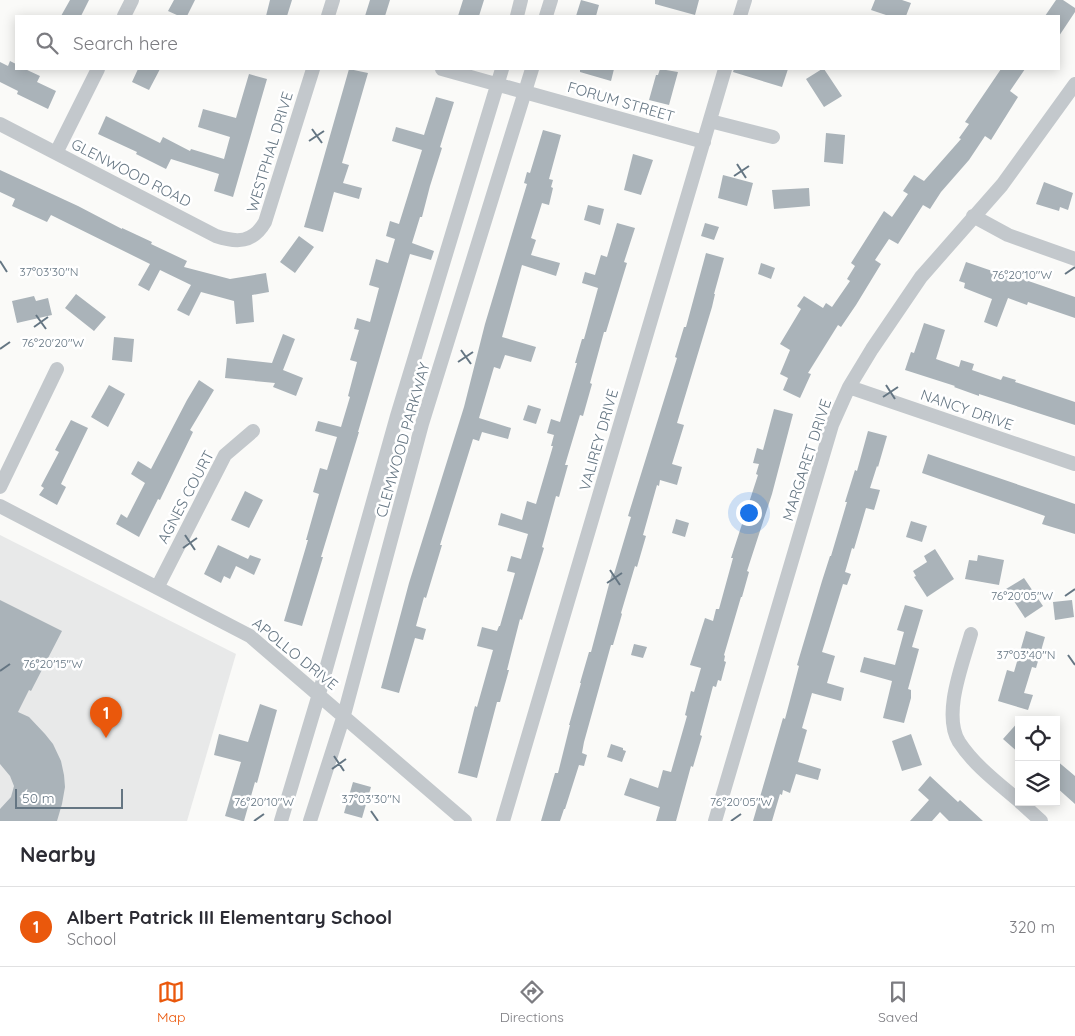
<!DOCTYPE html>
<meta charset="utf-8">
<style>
:root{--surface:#fff;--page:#f7f7f7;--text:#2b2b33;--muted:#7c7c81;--line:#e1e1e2;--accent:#ea580c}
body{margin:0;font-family:Quicksand,sans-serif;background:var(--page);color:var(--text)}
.controls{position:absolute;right:15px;bottom:15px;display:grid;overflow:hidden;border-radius:0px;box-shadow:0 2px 12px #0003}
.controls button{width:45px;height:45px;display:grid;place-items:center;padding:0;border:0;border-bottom:1px solid var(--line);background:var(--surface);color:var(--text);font:25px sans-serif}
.scale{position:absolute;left:15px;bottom:12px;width:108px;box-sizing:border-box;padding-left:5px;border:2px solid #657683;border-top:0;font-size:14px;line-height:18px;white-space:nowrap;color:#657683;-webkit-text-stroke:4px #fff;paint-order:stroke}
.you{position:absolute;left:748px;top:512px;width:18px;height:18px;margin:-12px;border:4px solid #fff;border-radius:50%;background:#1a73e8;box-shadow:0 0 0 8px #1a73e833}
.badge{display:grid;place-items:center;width:32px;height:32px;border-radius:50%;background:var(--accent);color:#fff;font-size:16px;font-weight:700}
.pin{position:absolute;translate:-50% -41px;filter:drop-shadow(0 1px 2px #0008)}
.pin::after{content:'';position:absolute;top:26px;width:18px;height:15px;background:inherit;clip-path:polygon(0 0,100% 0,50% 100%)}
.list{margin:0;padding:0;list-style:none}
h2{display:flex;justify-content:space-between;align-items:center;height:65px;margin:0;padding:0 20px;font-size:21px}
h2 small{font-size:16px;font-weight:400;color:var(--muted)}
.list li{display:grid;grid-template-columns:32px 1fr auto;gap:15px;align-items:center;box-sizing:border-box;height:80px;padding:0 20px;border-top:1px solid var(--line)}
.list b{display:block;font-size:19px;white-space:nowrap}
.list p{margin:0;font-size:16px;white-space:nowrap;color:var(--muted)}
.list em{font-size:16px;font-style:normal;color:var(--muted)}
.icon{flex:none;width:28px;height:28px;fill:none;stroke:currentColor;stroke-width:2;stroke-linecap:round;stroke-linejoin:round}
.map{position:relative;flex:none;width:1075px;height:821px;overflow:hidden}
.search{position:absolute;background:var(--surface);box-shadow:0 2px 12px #0003;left:15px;right:15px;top:15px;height:55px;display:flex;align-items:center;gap:12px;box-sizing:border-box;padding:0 18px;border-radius:0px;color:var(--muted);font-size:19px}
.sheet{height:145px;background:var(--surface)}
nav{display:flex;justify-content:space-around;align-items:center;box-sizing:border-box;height:70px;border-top:1px solid var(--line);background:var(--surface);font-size:14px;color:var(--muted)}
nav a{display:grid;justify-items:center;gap:2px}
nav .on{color:var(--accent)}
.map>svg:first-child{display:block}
</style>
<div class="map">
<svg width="1075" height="821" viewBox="0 0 1075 821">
<rect width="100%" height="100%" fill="#fafaf8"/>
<path fill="#e8e9e9" d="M0,535l236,119 -49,167h-187z"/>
<path fill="#aab3b9" d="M70,0h19l-8,16h-20z
M174,0h21l-8,16h-8l-11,-5z
M270,0h22l-5,16h-21z
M370,0h20l-5,16h-20z
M463,0h21l-5,16h-21z
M581,0l18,5 -3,11h-20z
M655,0h44l-4,15 -40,-11z
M875,0h27l9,3 -5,13h-17l-18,-6z
M1056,0h7l12,8v4l-16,24v-20h-14z
M10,61l6,3v5h9l15,7 -3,6 19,9 -8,18 -31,-15 1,-3 -18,-9v-20l8,4z
M138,69h22l-11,21 -17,-8z
M349,69l19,4 -26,90 7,2 -6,18 19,5 -3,11 -25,-7 -11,40 -19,-5z
M580,69h34l-3,12 -31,-9z
M660,69l18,3 -9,33 -20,-5 7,-25h2z
M734,69h54l-6,18 -49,-15z
M822,69h2l18,27 -18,11 -18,-28z
M1001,69h24l-15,22 8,6 -27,43 -6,-4 -16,24 -28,32 -11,17 -7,-4 -25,39 -9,-5 -14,21 6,4 -25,41 -15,22 -3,-2 -30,48 3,1 -11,24 -17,-8 5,-12 -8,-4 10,-24 -10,-6 21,-35 -4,-3 7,-10 19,12 3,-5 6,4 18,-26 -3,-2 8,-13 -4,-3 33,-52 8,6 16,-23 -5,-3 11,-16 10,6 37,-42 -2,-1 10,-14 -4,-2z
M249,74l18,5 -34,118 -19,-6 5,-17 -48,-15 -5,10 -30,-15 1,-2 -39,-18 8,-18 54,27 3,-6 27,14 1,-2 33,10 6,-22 -32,-10 5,-18 33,9z
M436,97l18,5 -14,45 2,1 -12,38 -8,31h-2l-8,26 22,8 -3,9 -21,-6 -52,178h1l-38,125h2l-21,69 -18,-5 24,-81h-2l13,-46 -6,-2 7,-24 7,2 10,-33 -22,-6 3,-10 23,6 9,-30 -2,-1 9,-34 -7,-2 9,-30 -5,-1 3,-11 13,4 9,-34 -10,-3 7,-26 12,4 7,-24 -9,-3 4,-15 9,3 23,-74 -30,-9 4,-14 28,8z
M543,130l18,5 -12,44 4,1 -2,7 2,1 -4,17 -7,-2 -11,35 5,2 -5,15 29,8 -4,13 -34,-11 -20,72 34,10 -5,15 -26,-7 -5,14 -6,-2 -15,51 32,10 -3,11 -26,-7 -3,9 -6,-2 -33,106h2l-16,53 -2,-1 -8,29 10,3 -3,11 -8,-2 -16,55 -18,-5 28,-105 55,-176 21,-83 42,-140 -3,-1 3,-11 3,1z
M826,133l19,2 -2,29 -19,-2z
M633,154l20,6 -12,35 -17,-5z
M0,170l78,36 44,23v-1l30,14 -1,2 36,17 -3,6 46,12 36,-6 3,19 -17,3 2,27 -18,2 -2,-23 -33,-9 -12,24 -12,-6 14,-25 -31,-15 -11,21 -11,-6 12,-21 -99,-49 -4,7 -35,-16 3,-7 -15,-7z
M723,175l30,8 -6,23 -29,-8z
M1044,182l29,11 -5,17 -8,-3 -1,4 -23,-7z
M809,188l1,18 -36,3 -2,-19z
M588,205l16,4 -4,16 -16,-5z
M617,223l18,5 -11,34 3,1 -21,69h-2l-14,51 2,1 -9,32 -3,-1 -15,50h3l-9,32 -3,-1 -14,51 2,1 -22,72 -2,-1 -13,51h2l-9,32h-3l-20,76 -19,-5 17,-67 2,1 16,-57 -16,-4 5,-19 15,4 2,-5h1l15,-53 -8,-2 4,-15 10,3 7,-25 -30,-9 3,-12 21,7 5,-19 9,3 17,-58h-2l3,-11 -7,-2 4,-14 9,3 17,-59h-2l7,-24h2l14,-51 -16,-5 3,-11 10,3 6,-20 6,2z
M705,223l14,4 -5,13 -13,-4z
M299,236l15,11 -19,26 -15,-11z
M706,253l18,5 -10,36h1l-3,13 -35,116 7,2 -12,39 10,3 -5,18 -17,-5 -1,6 -2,-1 -14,50 3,1 -9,31 -2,-1 -14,47 1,1 -9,31h-2l-27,97 -2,11 5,2 -3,11 -5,-1 -14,44h-1l-4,12h-19l14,-48h3l12,-48h-1l12,-42h-1l9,-31h2l21,-79 2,1 17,-57 -3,-1 49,-158 -2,-1 9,-30h2z
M966,262l38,13 1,-2 70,24v21l-47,-16 -1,3 -19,-7 -11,29 -13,-5 8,-23 -28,-11 1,-5 -6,-2z
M761,263l14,5 -4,11 -13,-5z
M76,294l30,23 -12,14 -29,-23z
M34,296l2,5 12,-3 4,17 -35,8 -5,-22z
M924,323l21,7 -9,29 23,8 2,-7 13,4 -2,6 29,10 2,-4 13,4 -1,2 60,20v23l-96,-31v2l-25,-9 1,-1 -50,-16 6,-18 3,1z
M283,334l12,5 -12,31 20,8 -7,18 -23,-9 2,-4 -50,-5 2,-20 45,5z
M114,337l20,2 -2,23 -20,-2z
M199,380l15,10 -24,40 3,2 -33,68 -2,-1 -19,38 -23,-13 5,-10 6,4 18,-35 -14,-9 7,-13 13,8 36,-69z
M109,385l16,9 -17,33 -17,-10z
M528,405l13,4 -5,15 -13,-4z
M774,409l19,5 -21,80 -25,77 2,1 -7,25h-1l-17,58 1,1 -1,5 2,1 -5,19 -3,-1 -2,7 -3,-1 -13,49 2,1 -9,31 -2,-1 -15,55h-20l4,-14 -36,-12 6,-17 28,10 5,-18 8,2 16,-56 -2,-1 6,-24 3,1 7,-24 -11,-3 15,-47 8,3 3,-12h3l14,-51h-2l27,-83 -2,-1 3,-10 -6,-1 4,-15 6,2z
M71,420l17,8 -27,56 5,3 -9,18 -18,-10 5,-7 -3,-2 18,-34 -4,-2z
M868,431l19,5 -9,31 -1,-1 -7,22 10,2 -6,20 -8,-2 -12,41 -2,-1 -7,24 6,2 -4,11 -4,-1 -21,68 13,4 -8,27 17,5 -3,13 -29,-8 -10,35 5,2 -9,32 23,7 -3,11 -22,-6 -6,19 -7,-3 -1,5 -2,-1 -8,27h-19l30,-103 2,1 14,-53 -2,-1 25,-84 8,-25h1l16,-54h-2l10,-32 2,1z
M928,454l147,50v30l-33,-10 3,-8 -123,-43z
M245,491l18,9 -14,28 -18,-8z
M676,519l13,4 -4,14 -13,-4z
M911,521l16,5 -5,16 -16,-5z
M218,545l30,14 2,-4 11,4 -7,16 -18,-9 -6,13 -6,-3 -3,7 -17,-9z
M935,549l19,30 -27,18 -13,-20 2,-1 -3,-5 14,-9 -3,-6z
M978,555l26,5 -5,25 -34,-6 4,-19 8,1z
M1024,578l19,28 -18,12 -19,-29z
M0,600l62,31 -31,60 -2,-1 -11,22 11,5 16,17 8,10 8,17 3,14 1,12 -3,17 -5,17h-57v-12l11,-12 3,-11 -4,-10 -10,-12z
M1072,600l2,17 -19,3 -2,-18z
M905,605l18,5 -11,37 7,2 -11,40 3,1v8l-7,25 -21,-5 9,-37 -32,-9 4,-15 31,8 9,-33 -7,-2z
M1026,631l19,6 -9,31 -4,-1 -8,26 9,2 -5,15 -30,-9 9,-31 7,2z
M634,644l13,3 -4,11 -12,-3z
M260,704l17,6 -20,73 -2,-1 -11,39h-2l-17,-5 16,-54 -27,-7 5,-21 29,8z
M1019,721v32l-16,-14z
M911,734l11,31 -20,6 -10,-30z
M611,744l12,4v2l3,1 -4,11 -15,-5z
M1056,760l19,16v28l-19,-17z
M930,776l28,26 2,-2 23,21h-34l-9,-9 -8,9h-22l19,-21 -11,-10z
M353,782l18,5 -9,31 -18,-5z"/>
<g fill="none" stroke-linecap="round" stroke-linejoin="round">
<path stroke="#c3c8cc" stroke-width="14" d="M124,16l8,-16
M328,16l5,-16
M517,16l4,-16
M546,16l5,-16
M740,16l5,-16
M442,69l262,73
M710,121l63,16
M0,124l216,112c21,7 37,7 49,-14l48,-153
M56,153l42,-84
M973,216l35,19 67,24
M849,387l226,77
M0,487l57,-118
M0,506l250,130 215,185
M158,586l67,-131 28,-24
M971,634c-8,29 -29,80 -12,108 15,23 39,41 60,59
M1020,802l21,19
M281,821l38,-127 78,-278 105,-347
M310,821l34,-106 78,-291 110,-355
M503,821l222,-752
M715,821l117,-396 17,-38 23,-38 49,-72 81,-92 73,-101"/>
</g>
<path fill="none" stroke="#657683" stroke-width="2" d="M312,129l10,14M309,141l15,-10M737,164l9,14M734,176l15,-10M0,261l7,11M1065,274l10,-7M36,315l10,14M34,327l14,-10M0,349l10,-7M461,350l10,14M458,362l15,-10M886,385l9,14M883,397l15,-10M185,535l10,15M183,548l14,-10M610,570l10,15M607,583l15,-10M1065,596l10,-7M1068,655l7,10M0,671l10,-7M334,756l10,15M332,769l14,-10M371,811l7,10M254,821l10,-7M731,821l10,-7"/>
<g text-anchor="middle" stroke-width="5" stroke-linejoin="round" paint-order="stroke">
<g font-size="15" fill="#657683" stroke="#fff">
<text transform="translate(621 102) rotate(16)" y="5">FORUM STREET</text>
<text transform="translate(270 152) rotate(-73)" y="5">WESTPHAL DRIVE</text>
<text transform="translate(131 173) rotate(27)" y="5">GLENWOOD ROAD</text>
<text transform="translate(967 410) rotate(19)" y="5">NANCY DRIVE</text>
<text transform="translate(403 440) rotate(-74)" y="5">CLEMWOOD PARKWAY</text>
<text transform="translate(599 440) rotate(-74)" y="5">VALIREY DRIVE</text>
<text transform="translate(807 460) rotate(-72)" y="5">MARGARET DRIVE</text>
<text transform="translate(186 497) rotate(-62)" y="5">AGNES COURT</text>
<text transform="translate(295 654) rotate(39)" y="5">APOLLO DRIVE</text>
</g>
</g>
<g font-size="12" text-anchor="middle" fill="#657683" stroke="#fff" stroke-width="5" stroke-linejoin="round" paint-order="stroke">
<text x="49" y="276">37°03'30"N</text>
<text x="1022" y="279">76°20'10"W</text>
<text x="53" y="347">76°20'20"W</text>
<text x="1022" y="600">76°20'05"W</text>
<text x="1026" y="659">37°03'40"N</text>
<text x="53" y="668">76°20'15"W</text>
<text x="371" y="803">37°03'30"N</text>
<text x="264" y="806">76°20'10"W</text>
<text x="741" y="806">76°20'05"W</text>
</g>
</svg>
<div class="controls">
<button><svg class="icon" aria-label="locate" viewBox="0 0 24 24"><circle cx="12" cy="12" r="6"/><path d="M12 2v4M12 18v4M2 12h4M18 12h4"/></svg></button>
<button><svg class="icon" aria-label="layers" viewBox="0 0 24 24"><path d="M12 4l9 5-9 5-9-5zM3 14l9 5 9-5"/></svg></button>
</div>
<div class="scale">50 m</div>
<div class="you"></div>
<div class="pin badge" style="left:106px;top:738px">1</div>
<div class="search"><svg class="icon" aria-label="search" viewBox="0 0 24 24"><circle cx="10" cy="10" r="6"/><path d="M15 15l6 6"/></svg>Search here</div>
</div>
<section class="sheet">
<h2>Nearby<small></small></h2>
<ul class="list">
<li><span class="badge">1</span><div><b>Albert Patrick III Elementary School</b><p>School</p></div><em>320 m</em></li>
</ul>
</section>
<nav>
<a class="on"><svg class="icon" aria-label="map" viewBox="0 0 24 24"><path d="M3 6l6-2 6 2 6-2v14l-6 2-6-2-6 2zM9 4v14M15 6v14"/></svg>Map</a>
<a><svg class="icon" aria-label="directions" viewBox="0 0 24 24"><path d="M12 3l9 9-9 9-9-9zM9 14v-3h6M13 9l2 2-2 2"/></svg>Directions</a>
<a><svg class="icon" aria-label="saved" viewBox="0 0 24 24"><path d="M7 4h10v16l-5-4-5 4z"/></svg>Saved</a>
</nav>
